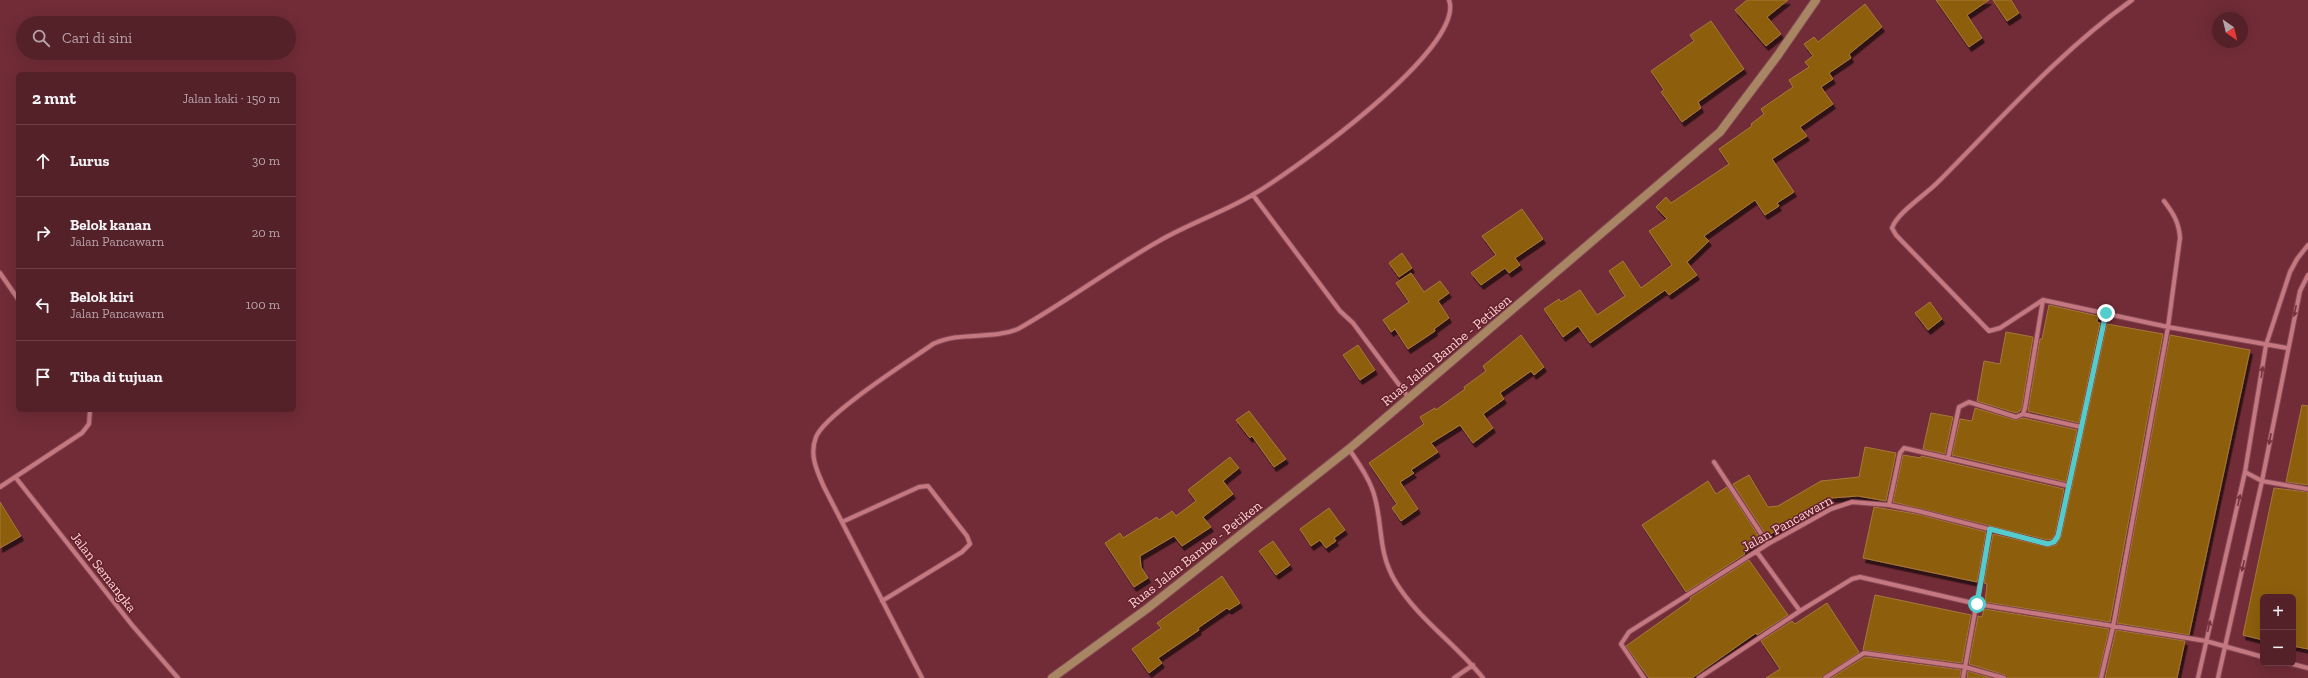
<!DOCTYPE html>
<html lang="id">
<meta charset="utf-8">
<style>
:root{--surface:#552129;--page:#5e2e35;--text:#f1f3f6;--muted:#b6a3a8;--line:#6b3e46}
body{margin:0;font-family:"Zilla Slab",serif;background:var(--page);color:var(--text)}
.controls{position:absolute;right:12px;bottom:12px;display:grid;overflow:hidden;border-radius:6px;box-shadow:0 4px 16px #0002}
.controls button{width:36px;height:36px;display:grid;place-items:center;padding:0;border:0;border-bottom:1px solid var(--line);background:var(--surface);color:var(--text);font:20px sans-serif}
.compass{position:absolute;left:2212px;top:12px;width:36px;height:36px;border-radius:50%;background:var(--surface);box-shadow:0 4px 16px #0002;rotate:145deg}
.stop{position:absolute;width:12px;height:12px;margin:-9px;border:3px solid #53cdcb;border-radius:50%;background:#fff}
.stop.end{background:#53cdcb;border-color:#fff;box-shadow:0 1px 4px #0008}
.list{margin:0;padding:0;list-style:none}
h2{display:flex;justify-content:space-between;align-items:center;height:52px;margin:0;padding:0 16px;font-size:17px}
h2 small{font-size:13px;font-weight:400;color:var(--muted)}
.list li{display:grid;grid-template-columns:26px 1fr auto;gap:12px;align-items:center;box-sizing:border-box;height:72px;padding:0 16px;border-top:1px solid var(--line)}
.list b{display:block;font-size:15px;white-space:nowrap}
.list p{margin:0;font-size:13px;white-space:nowrap;color:var(--muted)}
.list em{font-size:13px;font-style:normal;color:var(--muted)}
.icon{flex:none;width:22px;height:22px;fill:none;stroke:currentColor;stroke-width:2;stroke-linecap:round;stroke-linejoin:round}
.map{position:relative;flex:none;width:2308px;height:678px;overflow:hidden}
.search{position:absolute;background:var(--surface);box-shadow:0 4px 16px #0002;left:16px;top:16px;width:280px;height:44px;display:flex;align-items:center;gap:10px;box-sizing:border-box;padding:0 14px;border-radius:22px;color:var(--muted);font-size:15px}
.panel{position:absolute;background:var(--surface);box-shadow:0 4px 16px #0002;left:16px;top:72px;width:280px;height:340px;border-radius:6px}
.map>svg:first-child{display:block}
</style>
<div class="map">
<svg width="2308" height="678" viewBox="0 0 2308 678">
<defs>
<filter id="shadow"><feDropShadow dx="2.5" dy="4.5" stdDeviation="0" flood-color="#0009"/></filter>
</defs>
<rect width="100%" height="100%" fill="#712c37"/>
<path fill="#8d5e10" stroke="#a67939" filter="url(#shadow)" d="M1747,0h41l-21,17 14,17 -15,12 -31,-36z
M1936,0h53l-22,15 15,23 -13,9z
M1993,0h18l8,13 -12,8z
M1865,4l17,23 -33,27 2,4 -22,15 4,6 -12,8 12,17 -33,23 7,9 -35,23 22,33 -17,11 2,3 -14,9 -10,-15 -51,36 5,5 -22,21 10,13 -28,20 -4,-5 -75,53 -12,-17 -15,11 -19,-28 15,-10 2,3 19,-12 17,25 28,-19 -16,-25 14,-10 18,27 31,-23 -23,-34 18,-12 -11,-12 10,-10 5,6 58,-39 -10,-15 33,-23 -1,-2 13,-10 -3,-5 32,-22 -4,-7 20,-13 -4,-5 8,-6 -9,-12 10,-7 4,5z
M1711,21l33,48 -46,33 3,6 -19,14 -21,-30 3,-2 -13,-19 43,-30 -4,-6z
M1522,209l21,30 -28,19 5,7 -11,8 -4,-5 -24,17 -10,-12 25,-18 -14,-19z
M1402,253l10,15 -13,9 -10,-14z
M1411,273l13,19 16,-11 9,12 -11,8 11,17 -15,11 1,2 -27,18 -13,-20 -4,3 -8,-12 26,-18 -13,-19z
M1930,302l12,17 -14,11 -13,-17z
M2049,305l49,11 -1,6 3,1 -21,100 -51,-12 12,-72h2z
M2107,324l56,10 -53,288 -125,-20 2,-18 -3,-1 9,-49 55,13 8,-2 5,-8z
M2006,332l27,5 -11,70 -2,4 -4,2 -39,-12 7,-40 16,3z
M1521,335l23,32 -10,8 -3,-4 -31,22 4,6 -21,15 10,14 -20,15 -13,-18 -29,18 7,9 -27,18 3,3 -14,9 18,27 -17,12 -9,-13 5,-4 -28,-41 55,-39 -4,-7 15,-9 1,2 29,-21 -1,-2 22,-16 -3,-5z
M2170,335l80,15 -61,285 -72,-12z
M1358,345l17,25 -15,10 -17,-25z
M2302,405l6,1v79l-22,-3z
M1975,408l40,12 8,-2 54,12 -11,52 -114,-27 8,-36 12,2z
M1249,411l37,48 -12,8 -22,-31 -2,2 -14,-18z
M1931,413l22,4 -8,37 -22,-5z
M1865,447l31,6 -10,48 -28,-5 -27,2 -64,38 -34,-52 16,-9 19,32 10,-1 43,-25 38,-4z
M1903,455l18,3v-2l143,33 -9,45 -3,5 -4,1 -155,-38z
M1230,457l9,11 -16,13 10,13 -30,23 8,10 -29,19 -8,-10 -34,20 1,11 7,11 -14,9 -29,-44 15,-10 3,5 34,-21 2,3 13,-9 4,5 20,-15 -8,-11z
M1708,481l8,13 11,-7 34,53 -11,6 1,2 -7,5 1,1 -59,38 -44,-67z
M2274,488l34,4v157l-15,-3v-49h-30v43l-20,-5z
M0,502l21,34 -21,12z
M1874,507l43,7 69,18 -9,50 -114,-24z
M1329,508l16,22 -11,8 2,3 -10,7 -6,-8 -9,6 -11,-17z
M1273,541l17,24 -14,10 -17,-24z
M1749,560l39,55 -31,20 -1,-2 -64,45h-43l-23,-32 65,-46 -1,-2z
M1222,576l18,27 -11,7 -2,-2 -29,20 1,2 -41,28 4,5 -13,10 -17,-24 29,-21 -4,-5z
M1875,595l96,20 -9,48 -99,-13z
M1827,603l32,49 -37,26h-56l14,-9 -19,-28 31,-20 3,3z
M1984,609l125,20 -11,49h-91l-2,-3 -36,-11 9,-48 4,1z
M2116,630l69,11 -8,37h-72z
M1865,657l96,13 -1,8h-129z
M1968,671l23,7h-24z"/>
<g fill="none" stroke-linecap="round" stroke-linejoin="round">
<g stroke="#854955" stroke-width="6">
<path id="street" d="M1253,195l87,116 13,12 56,75
M0,273l18,26
M2043,300l-43,28 -11,3 -93,-96 -4,-7c5,-15 33,-33 45,-45 63,-63 123,-132 195,-183
M2023,414l58,13
M1349,449c10,15 22,32 26,49 8,30 3,54 20,83 22,37 61,63 88,97
M1948,458l11,-51 10,-5 47,15 7,-3 2,-6 18,-108 125,27 119,21
M1714,462l54,82
M2245,472l17,9 46,8
M16,478l116,147 46,53
M0,487l82,-54 7,-9 1,-14
M1889,505l11,-52 4,-5 165,38
M842,522l77,-35 9,-1 39,50 3,8 -8,8 -80,49
M1757,552l43,59
M2289,663l19,5
M922,678l-98,-191c-7,-16 -15,-32 -8,-50 9,-23 93,-76 117,-93 27,-13 58,-4 85,-15 48,-27 93,-61 141,-88 31,-18 65,-29 95,-47 39,-23 212,-146 195,-194
M1454,678l19,-13
M1644,678l-23,-34 8,-12 139,-88 63,-35 21,-7 37,3 29,6 130,33 6,-2 4,-7 48,-222
M1699,678l101,-67 52,-32 8,-2 117,27 229,37 57,16
M1825,678l39,-25 101,14 39,11
M1963,678l27,-149
M2101,678l12,-51 55,-300 12,-89c-1,-16 -7,-25 -16,-37
M2198,678l47,-206 21,-127 24,-73 7,-13 11,-14
M2218,678l44,-197 38,-190 8,-16"/>
</g>
<g stroke="#854955" stroke-width="10">
<path id="secondary" d="M1052,678l96,-70 201,-159 371,-317 58,-77 38,-55"/>
</g>
<use href="#street" stroke="#c67880" stroke-width="4"/>
<use href="#secondary" stroke="#a88663" stroke-width="8"/>
</g>
<defs><path id="oneway-solid" d="M-6-.8H1V-3.2L6.5 0L1 3.2V.8H-6Z"/></defs>
<g fill="#78323d">
<use href="#oneway-solid" transform="translate(2295 311) rotate(102)"/>
<use href="#oneway-solid" transform="translate(2262 372) rotate(-81)"/>
<use href="#oneway-solid" transform="translate(2270 439) rotate(101)"/>
<use href="#oneway-solid" transform="translate(2239 500) rotate(-77)"/>
<use href="#oneway-solid" transform="translate(2243 566) rotate(103)"/>
<use href="#oneway-solid" transform="translate(2209 626) rotate(-77)"/>
</g>
<g fill="none" stroke-linecap="round" stroke-linejoin="round">
<path stroke="#53cdcb" stroke-width="5" d="M1977,604l13,-75 58,15 6,-2 4,-6 48,-223"/>
</g>
<g text-anchor="middle" stroke-width="3" stroke-linejoin="round" paint-order="stroke">
<g font-size="14" fill="#fcd1d4" stroke="#65212c">
<text transform="translate(1446 350) rotate(-40)" y="5">Ruas Jalan Bambe - Petiken</text>
<text transform="translate(1787 523) rotate(-29)" y="5">Jalan Pancawarn</text>
<text transform="translate(1195 554) rotate(-38)" y="5">Ruas Jalan Bambe - Petiken</text>
<text transform="translate(104 572) rotate(52)" y="5">Jalan Semangka</text>
</g>
</g>
</svg>
<div class="controls">
<button>+</button>
<button>−</button>
</div>
<svg class="compass" viewBox="-18 -18 36 36"><path d="M0-13l5 13h-10z" fill="#e53935"/><path d="M0 13l5-13h-10z" fill="#b6a3a8"/></svg>
<div class="stop" style="left:1977px;top:604px"></div>
<div class="stop end" style="left:2106px;top:313px"></div>
<div class="search"><svg class="icon" aria-label="search" viewBox="0 0 24 24"><circle cx="10" cy="10" r="6"/><path d="M15 15l6 6"/></svg>Cari di sini</div>
<section class="panel">
<h2>2 mnt<small>Jalan kaki · 150 m</small></h2>
<ul class="list">
<li><svg class="icon" aria-label="ahead" viewBox="0 0 24 24"><path d="M12 20V5M6 11l6-6 6 6"/></svg><div><b>Lurus</b></div><em>30 m</em></li>
<li><svg class="icon" aria-label="right" viewBox="0 0 24 24"><path d="M7 20v-9h11M14 6l5 5-5 5"/></svg><div><b>Belok kanan</b><p>Jalan Pancawarn</p></div><em>20 m</em></li>
<li><svg class="icon" aria-label="left" viewBox="0 0 24 24"><path d="M17 20v-9H6M10 6l-5 5 5 5"/></svg><div><b>Belok kiri</b><p>Jalan Pancawarn</p></div><em>100 m</em></li>
<li><svg class="icon" aria-label="arrive" viewBox="0 0 24 24"><path d="M6 21V4h12l-3 4 3 4H6"/></svg><div><b>Tiba di tujuan</b></div></li>
</ul>
</section>
</div>
